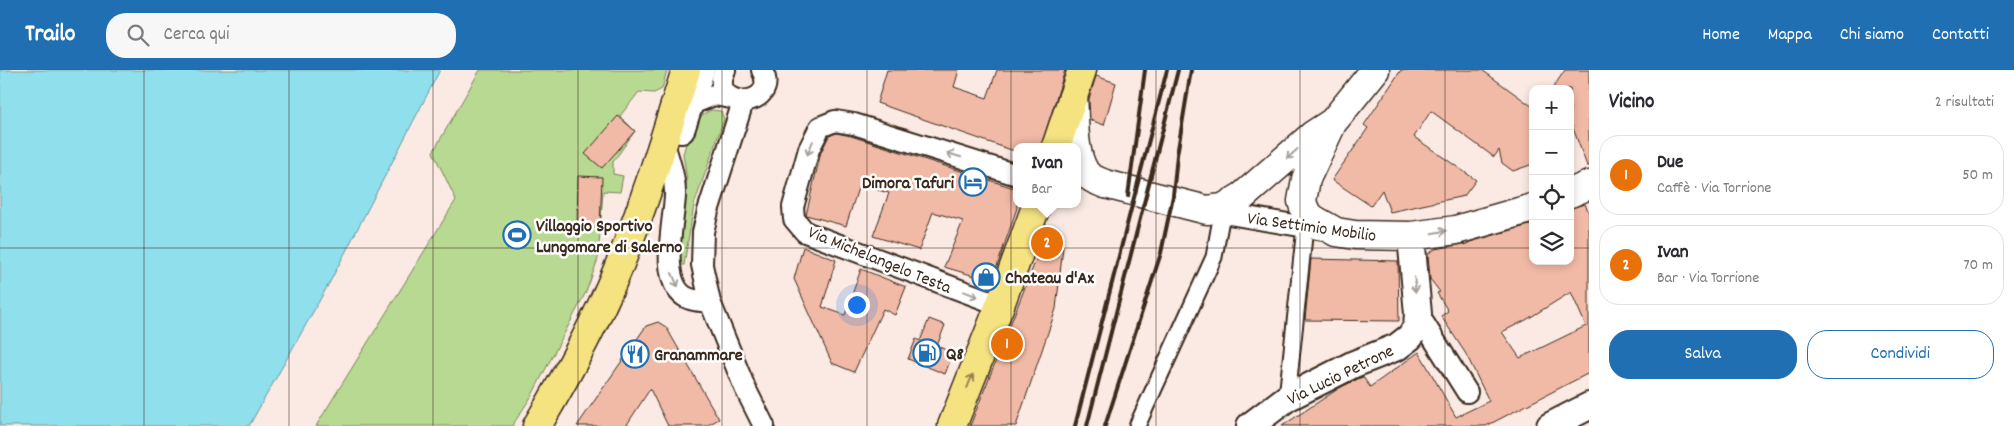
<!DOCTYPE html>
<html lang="it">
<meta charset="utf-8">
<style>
:root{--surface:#fff;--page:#f7f7f7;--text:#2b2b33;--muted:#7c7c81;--line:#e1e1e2;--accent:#1f6fb2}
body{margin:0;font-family:Dekko,sans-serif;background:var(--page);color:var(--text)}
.controls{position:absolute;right:15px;top:15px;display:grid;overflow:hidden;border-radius:10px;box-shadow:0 2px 8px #0003}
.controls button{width:45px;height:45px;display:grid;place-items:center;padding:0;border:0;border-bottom:1px solid var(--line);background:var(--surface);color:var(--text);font:25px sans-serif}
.you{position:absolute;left:856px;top:234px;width:18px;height:18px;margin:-12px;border:4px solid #fff;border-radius:50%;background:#1a73e8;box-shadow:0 0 0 8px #1a73e833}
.badge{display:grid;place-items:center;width:32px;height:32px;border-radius:50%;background:var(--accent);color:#fff;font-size:16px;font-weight:700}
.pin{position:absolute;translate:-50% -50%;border:2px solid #fff;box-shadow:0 1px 5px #0006}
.popup{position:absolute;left:1013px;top:73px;width:68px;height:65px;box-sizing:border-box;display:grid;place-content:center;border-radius:10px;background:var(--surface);filter:drop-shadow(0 1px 4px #0005);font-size:16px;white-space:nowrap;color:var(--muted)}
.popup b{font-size:19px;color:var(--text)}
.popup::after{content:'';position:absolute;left:50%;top:100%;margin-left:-10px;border:10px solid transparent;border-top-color:var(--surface)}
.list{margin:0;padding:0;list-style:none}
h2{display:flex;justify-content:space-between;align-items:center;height:65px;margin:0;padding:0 20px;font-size:21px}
h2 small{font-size:16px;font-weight:400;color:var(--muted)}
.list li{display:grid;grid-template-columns:32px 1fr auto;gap:15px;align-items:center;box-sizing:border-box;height:80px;margin:0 10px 10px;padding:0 10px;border:1px solid var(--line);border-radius:20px}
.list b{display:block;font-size:19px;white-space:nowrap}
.list p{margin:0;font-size:16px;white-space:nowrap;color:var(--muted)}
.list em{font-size:16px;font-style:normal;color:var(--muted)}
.actions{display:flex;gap:10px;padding:15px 20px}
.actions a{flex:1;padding:11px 0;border:1px solid var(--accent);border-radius:20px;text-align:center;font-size:18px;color:var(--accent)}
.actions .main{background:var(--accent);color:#fff}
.icon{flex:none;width:28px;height:28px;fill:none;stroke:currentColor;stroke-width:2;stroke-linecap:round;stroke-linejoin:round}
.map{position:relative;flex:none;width:1589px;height:356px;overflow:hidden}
header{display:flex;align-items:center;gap:30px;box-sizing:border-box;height:70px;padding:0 25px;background:var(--accent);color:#fff}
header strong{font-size:24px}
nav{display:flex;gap:28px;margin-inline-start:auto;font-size:18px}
.search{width:350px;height:45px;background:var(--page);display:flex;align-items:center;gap:12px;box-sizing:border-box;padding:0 18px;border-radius:20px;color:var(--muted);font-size:19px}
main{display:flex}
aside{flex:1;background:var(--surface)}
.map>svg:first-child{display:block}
</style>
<header>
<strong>Trailo</strong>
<div class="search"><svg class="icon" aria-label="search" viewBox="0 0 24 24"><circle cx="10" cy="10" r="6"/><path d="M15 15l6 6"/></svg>Cerca qui</div>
<nav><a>Home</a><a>Mappa</a><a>Chi siamo</a><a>Contatti</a></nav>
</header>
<main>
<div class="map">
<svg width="1589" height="356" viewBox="0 0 1589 356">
<rect width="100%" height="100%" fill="#fbeae4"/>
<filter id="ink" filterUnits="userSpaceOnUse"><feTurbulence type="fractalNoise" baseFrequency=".02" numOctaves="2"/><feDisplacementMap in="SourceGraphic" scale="10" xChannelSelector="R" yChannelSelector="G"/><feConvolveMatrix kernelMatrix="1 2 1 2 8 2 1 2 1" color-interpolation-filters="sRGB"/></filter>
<g filter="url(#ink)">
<path fill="#b8d992" stroke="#7a8258" d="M480,0h187l-5,19 -8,4 -15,-1 -19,24 15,15 -22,31v12l10,2 -3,16 -17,-1 -5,68 -12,33 -55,105 -19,29h-196l140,-226 -23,-48z
M711,40l10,1 3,8 -30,86 -10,60h-6l1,-36 8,-49 -4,-26 10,-34z"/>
<path fill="#8fdfed" stroke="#6d979a" d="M0,0h440l-109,210 -82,146h-249z"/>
<path fill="#f1baa6" stroke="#3b2a1e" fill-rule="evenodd" d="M887,0h72l-5,17 33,11 10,-28h68l-24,77h-24v5l-140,-49z
M1401,0h81l51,37v57l-20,7 -11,-8 -3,-13 -5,7 -63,-46 -17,26 62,43 -12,16 -74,16 -8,-22 -11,16 -39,-26 36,-52 -4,-3z
M1565,0h24v96h-2l-17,-46v-31h-18z
M1096,6l20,7 -12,42 -14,-5 -1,-21z
M618,46l17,15 -33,37 -17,-14z
M836,63l15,3 166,53v19l-25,73 -48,-14 19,-46 -30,-9 -14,38 -46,-14 16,-43 -30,-8 -13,41 -40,-11 15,-63 8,-16z
M578,106l24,1 -2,50 -23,-1z
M1585,134l4,9v160l-103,53h-204l59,-39 19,-9 3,-1 7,10 49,-35 37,65 33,-16 -23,-47 -25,-38 7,-5 -11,-18 3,-1 -10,-13 -2,-25 7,-5 29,-5 1,1 5,-3 63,-18v37h37v-53zM1571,222l15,34 -66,32 -18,-26 24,-12z
M1045,167l18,10 -7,62 -40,117h-46z
M803,177l33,13 -14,47 23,8 16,-46 45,18 -11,28 -12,-6 -29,63 -22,-9 -38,-84z
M1311,189l87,2 1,60 -94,-1z
M929,249l16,6 -8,21 16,7 -8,21 -37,-15 8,-20 4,2z
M658,252l8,5 53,92 -13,7h-38l-18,-37 -24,37h-49l69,-100z"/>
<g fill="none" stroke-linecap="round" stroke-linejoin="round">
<g stroke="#3b2a1e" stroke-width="19">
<path id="pedestrian" d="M1287,328l18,-171
M1137,356l77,-169 9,-49"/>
</g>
<g stroke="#3b2a1e" stroke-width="24">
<path id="minor" d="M725,0c-19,42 57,39 37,0
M743,32l-35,109 -5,21 -1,33 8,37 35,86 19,38
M689,35l25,-10 17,3
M663,70c5,18 13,38 12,56 -1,25 -16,83 9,100 7,5 17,5 26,6
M1212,141l117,20
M1000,235l-195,-73 -11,-13 -1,-12 16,-58 11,-22 15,-6 19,3 163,51
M1418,244l49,78"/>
</g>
<g stroke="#3b2a1e" stroke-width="30">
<path id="tertiary" d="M681,60l20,-60
M1250,356l37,-28 67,-34 43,-17 13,-10 7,-11 1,-12 -7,-78
M1550,356l39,-20"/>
</g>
<g stroke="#3b2a1e" stroke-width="31">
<path id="secondary" d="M1073,27c2,23 -1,54 12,75 4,6 13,9 20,12l102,26 16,-2 20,-12 70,-61 20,-13 42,-52
M1331,56l-25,53 -4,22 3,10 8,8 23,13 19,3 56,1 45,-6 77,-22
M1570,123l19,-8"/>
</g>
<g stroke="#3b2a1e" stroke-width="31">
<path id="primary" d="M1056,77l26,-77
M537,356c29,-49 58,-102 80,-155 27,-65 48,-134 69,-201
M952,356l48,-121 37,-101"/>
</g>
<use href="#pedestrian" stroke="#fff" stroke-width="15"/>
<use href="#minor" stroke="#fff" stroke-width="20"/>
<use href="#tertiary" stroke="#fff" stroke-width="26"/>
<use href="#secondary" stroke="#fff" stroke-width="28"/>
<use href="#primary" stroke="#f5e382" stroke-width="28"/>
<path stroke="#3b2a1e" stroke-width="4" d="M1128,126l17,-126
M1075,356l92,-356
M1087,356l91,-356
M1105,356l56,-173 12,-57 4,-41 14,-85"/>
</g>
<defs><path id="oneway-shaft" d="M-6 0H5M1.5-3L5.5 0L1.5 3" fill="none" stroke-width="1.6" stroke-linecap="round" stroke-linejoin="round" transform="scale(1.25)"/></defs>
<g stroke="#a79f9a">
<use href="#oneway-shaft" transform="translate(810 78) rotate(113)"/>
<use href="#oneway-shaft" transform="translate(1292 84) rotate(138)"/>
<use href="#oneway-shaft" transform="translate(954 85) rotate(-163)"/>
<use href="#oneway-shaft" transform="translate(1439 162) rotate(-9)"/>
<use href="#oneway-shaft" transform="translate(675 210) rotate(66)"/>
<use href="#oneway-shaft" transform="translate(1415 215) rotate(85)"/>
<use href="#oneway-shaft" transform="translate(971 224) rotate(21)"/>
</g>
<use stroke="#988650" href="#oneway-shaft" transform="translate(970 311) rotate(-68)"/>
</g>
<path fill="none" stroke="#3b2a1e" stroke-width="1" stroke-opacity="0.55" d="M144,0v356M289,0v356M433,0v356M578,0v356M722,0v356M867,0v356M1011,0v356M1156,0v356M1300,0v356M1445,0v356M0,178h1533M1570,178h19"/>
<defs>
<g id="hotel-ring" transform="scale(1.4375)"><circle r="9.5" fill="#fff" stroke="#1f6fb2" stroke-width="1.5"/><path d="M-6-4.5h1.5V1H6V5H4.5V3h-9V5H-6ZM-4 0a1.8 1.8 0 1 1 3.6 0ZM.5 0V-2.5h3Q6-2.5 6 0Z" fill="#1f6fb2"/></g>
<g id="stadium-ring" transform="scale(1.4375)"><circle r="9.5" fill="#fff" stroke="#1f6fb2" stroke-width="1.5"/><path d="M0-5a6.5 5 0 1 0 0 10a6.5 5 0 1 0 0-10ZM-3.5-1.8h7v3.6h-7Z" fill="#1f6fb2"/></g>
<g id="shop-ring" transform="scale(1.4375)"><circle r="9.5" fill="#fff" stroke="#1f6fb2" stroke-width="1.5"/><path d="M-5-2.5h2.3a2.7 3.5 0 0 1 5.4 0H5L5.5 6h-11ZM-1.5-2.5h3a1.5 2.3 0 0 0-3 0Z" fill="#1f6fb2"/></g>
<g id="fuel-ring" transform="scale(1.4375)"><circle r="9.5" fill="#fff" stroke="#1f6fb2" stroke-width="1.5"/><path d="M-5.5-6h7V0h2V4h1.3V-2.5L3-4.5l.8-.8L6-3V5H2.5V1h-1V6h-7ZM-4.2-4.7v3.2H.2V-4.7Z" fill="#1f6fb2"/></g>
<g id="restaurant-ring" transform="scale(1.4375)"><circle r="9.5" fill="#fff" stroke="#1f6fb2" stroke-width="1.5"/><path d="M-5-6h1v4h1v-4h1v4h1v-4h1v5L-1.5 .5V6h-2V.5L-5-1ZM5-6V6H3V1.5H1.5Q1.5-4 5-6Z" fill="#1f6fb2"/></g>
</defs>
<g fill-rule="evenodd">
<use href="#hotel-ring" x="973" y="112"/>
<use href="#stadium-ring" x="517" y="165"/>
<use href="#shop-ring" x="986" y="207"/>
<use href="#fuel-ring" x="927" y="283"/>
<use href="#restaurant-ring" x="635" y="284"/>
</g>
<g text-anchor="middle" stroke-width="5" stroke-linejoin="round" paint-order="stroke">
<g font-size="18" font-weight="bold" fill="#3b2a1e" stroke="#fff" text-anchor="start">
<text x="954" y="118" text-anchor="end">Dimora Tafuri</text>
<text x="536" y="161">Villaggio Sportivo<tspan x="536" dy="21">Lungomare di Salerno</tspan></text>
<text x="1005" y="213">Chateau d'Ax</text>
<text x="946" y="289">Q8</text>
<text x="654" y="290">Granammare</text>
</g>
<g font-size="18" fill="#3b2a1e" stroke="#fff">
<text transform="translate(1312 156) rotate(8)" y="6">Via Settimio Mobilio</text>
<text transform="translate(880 189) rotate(22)" y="6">Via Michelangelo Testa</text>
<text transform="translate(1340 304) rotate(-26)" y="6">Via Lucio Petrone</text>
</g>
</g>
</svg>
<div class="controls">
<button>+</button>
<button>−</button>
<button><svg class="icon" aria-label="locate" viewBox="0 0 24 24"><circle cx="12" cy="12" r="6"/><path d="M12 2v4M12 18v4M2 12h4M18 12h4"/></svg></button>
<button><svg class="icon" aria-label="layers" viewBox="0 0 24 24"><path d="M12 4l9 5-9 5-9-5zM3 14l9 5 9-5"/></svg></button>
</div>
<div class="you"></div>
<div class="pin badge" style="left:1007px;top:274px;background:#e8710a">1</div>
<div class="pin badge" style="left:1047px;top:173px;background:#e8710a">2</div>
<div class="popup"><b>Ivan</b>Bar</div>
</div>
<aside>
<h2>Vicino<small>2 risultati</small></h2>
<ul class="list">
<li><span class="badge" style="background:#e8710a">1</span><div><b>Due</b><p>Caffè · Via Torrione</p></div><em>50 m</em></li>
<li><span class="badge" style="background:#e8710a">2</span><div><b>Ivan</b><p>Bar · Via Torrione</p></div><em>70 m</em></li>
</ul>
<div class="actions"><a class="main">Salva</a><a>Condividi</a></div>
</aside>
</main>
